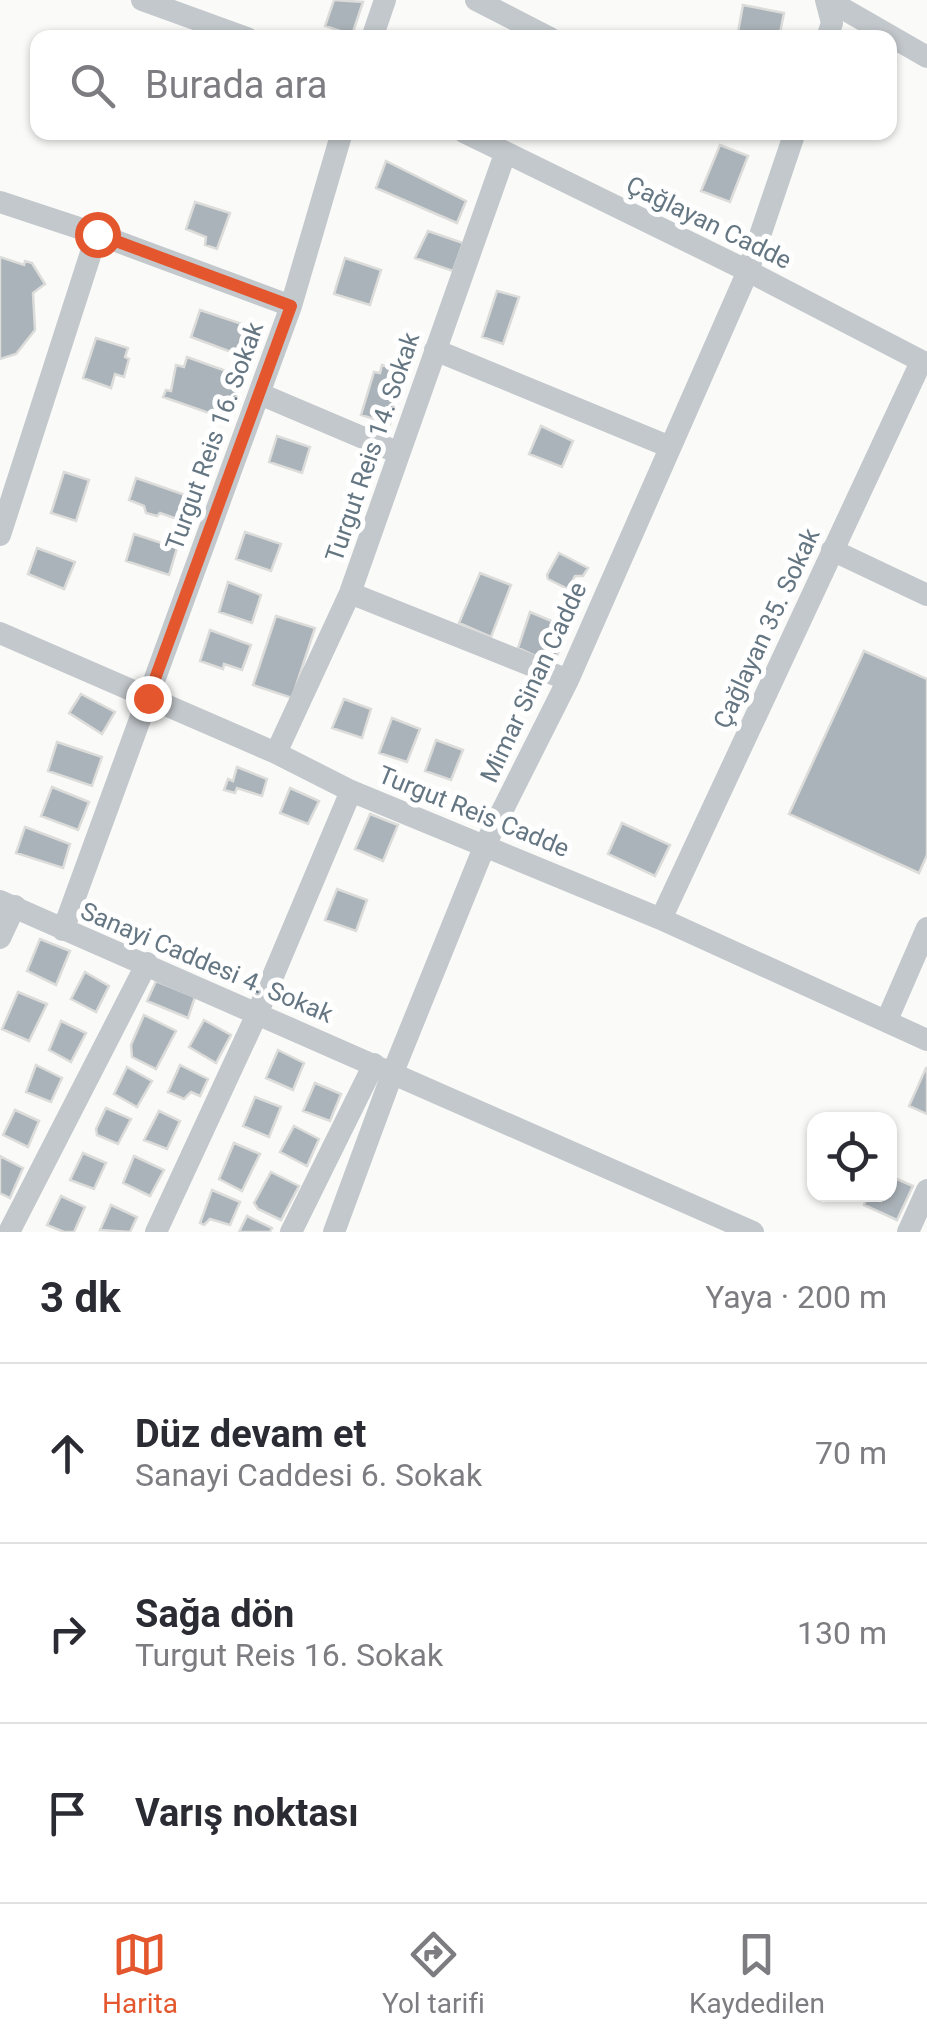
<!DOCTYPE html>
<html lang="tr">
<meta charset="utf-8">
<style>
:root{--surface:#fff;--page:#f2f2f3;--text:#2b2b33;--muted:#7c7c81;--line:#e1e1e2;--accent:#e4572e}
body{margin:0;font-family:Roboto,sans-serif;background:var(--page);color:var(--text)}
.controls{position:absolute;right:30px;bottom:30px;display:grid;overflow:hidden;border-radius:20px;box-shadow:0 2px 8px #0004}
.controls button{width:90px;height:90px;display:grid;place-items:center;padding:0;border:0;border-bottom:2px solid var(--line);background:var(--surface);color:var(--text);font:50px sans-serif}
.stop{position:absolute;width:30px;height:30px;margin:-22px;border:8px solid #e4572e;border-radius:50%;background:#fff}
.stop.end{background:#e4572e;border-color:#fff;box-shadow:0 2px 10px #0008}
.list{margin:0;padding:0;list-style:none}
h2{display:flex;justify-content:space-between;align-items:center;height:130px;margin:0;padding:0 40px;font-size:42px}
h2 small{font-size:32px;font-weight:400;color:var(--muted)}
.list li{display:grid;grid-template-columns:65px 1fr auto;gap:30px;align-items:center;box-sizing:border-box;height:180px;padding:0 40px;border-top:2px solid var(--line)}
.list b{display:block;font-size:38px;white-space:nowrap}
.list p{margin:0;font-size:32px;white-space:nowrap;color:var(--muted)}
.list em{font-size:32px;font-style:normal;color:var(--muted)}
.icon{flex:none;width:55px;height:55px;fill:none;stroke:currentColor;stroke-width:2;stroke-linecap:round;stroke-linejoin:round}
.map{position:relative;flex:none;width:927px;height:1232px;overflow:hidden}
.search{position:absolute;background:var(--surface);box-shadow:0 2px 8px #0004;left:30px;right:30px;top:30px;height:110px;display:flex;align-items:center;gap:25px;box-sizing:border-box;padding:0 35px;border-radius:20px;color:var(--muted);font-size:38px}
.sheet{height:670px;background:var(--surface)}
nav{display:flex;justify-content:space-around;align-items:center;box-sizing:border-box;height:140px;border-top:2px solid var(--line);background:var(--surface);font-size:28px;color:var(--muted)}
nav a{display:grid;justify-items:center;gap:5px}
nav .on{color:var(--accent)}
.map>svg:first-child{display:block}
</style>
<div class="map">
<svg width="927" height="1232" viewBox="0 0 927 1232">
<rect width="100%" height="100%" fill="#fafaf8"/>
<path fill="#aab3b9" stroke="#dcdcda" stroke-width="2.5" d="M334,0l29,2 -11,33 -27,-9z
M743,5l41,8 -5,25 -41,-6z
M720,145l28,11 -18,46 -29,-11z
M386,161l80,40 -9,22 -81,-35z
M195,202l35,11 -13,36 -12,-4 1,-8 -20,-8z
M428,231l35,12 -10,28 -38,-13z
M0,257l24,8 1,-4 7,2 13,21 -12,9 2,37 -19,24 -16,5z
M345,258l36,12 -11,35 -36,-11z
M497,291l22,6 -16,47 -21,-7z
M200,310l51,17 -9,29 -51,-19z
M96,338l32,10 -3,9 4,2 -5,18 -9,-3 -4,14 -28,-10z
M187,357l39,14 -2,5 17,6 -12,38 -66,-23 3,-7 5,1 5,-26 8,2z
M382,365l19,6 -11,53 -29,-9 13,-43 6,1z
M541,426l32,15 -11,26 -33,-13z
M277,436l33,11 -8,26 -33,-11z
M64,472l25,8 -13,41 -25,-8z
M136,478l55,19 -8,24 -23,-8 -3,3 -11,-3 -2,-7 -15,-6z
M245,532l36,12 -10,27 -35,-12z
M134,534l43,14 -8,27 -43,-14z
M37,548l38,14 -11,27 -36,-15z
M559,553l29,15 -5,8h-8l-7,13 -20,-10 -1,-4z
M480,573l31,12 -20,52 -32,-14z
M228,582l33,13 -9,28 -33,-11z
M530,612l31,13 -6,19 4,7 -6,13 -35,-16z
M276,616l39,12 -23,70 -39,-13z
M210,630l41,15 -9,25 -18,-6 -1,5 -23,-8z
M864,651l63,28v176l-8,18 -130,-59z
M81,694l34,18 -13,22 -33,-21z
M344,699l27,10 -9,29 -30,-10z
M392,718l28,11 -13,33 -28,-9z
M436,740l27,10 -12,30 -26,-9z
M57,742l45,15 -10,29 -44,-15z
M237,767l30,12 -5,17 -25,-8 -2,5 -11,-3 4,-11 5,2z
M52,787l37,15 -11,28 -37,-14z
M290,788l29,13 -11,23 -28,-11z
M370,814l28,11 -15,36 -28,-12z
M622,823l48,22 -15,31 -47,-22z
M25,827l45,17 -7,24 -47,-15z
M337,889l30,11 -11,31 -31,-11z
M40,939l30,12 -14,34 -29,-14z
M85,972l24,14 -13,26 -25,-13z
M156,981l39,16 -7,21 -41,-17z
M18,992l29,12 -18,37 -27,-12z
M144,1015l32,16 -20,38 -24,-12 -1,-12z
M204,1020l27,15 -15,28 -27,-16z
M61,1021l25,12 -15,29 -22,-12z
M278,1050l26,13 -11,27 -27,-12z
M36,1065l26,13 -11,24 -25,-10z
M180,1065l28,14 -8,17 -9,-4 -7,7 -16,-7z
M127,1067l25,14 -15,26 -23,-13z
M926,1068h1v46l-18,-8z
M315,1083l26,11 -11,27 -27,-10z
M255,1097l26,10 -12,30 -26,-11z
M106,1108l25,11 -13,25 -21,-9 -1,-6z
M15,1110l24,11 -11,26 -25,-12z
M159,1111l21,10 -13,28 -23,-9z
M294,1126l25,13 -12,27 -27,-14z
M234,1143l26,11 -18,37 -23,-12z
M83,1153l23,10 -12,26 -24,-9z
M0,1156l23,12 -13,30 -10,-5z
M134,1156l30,14 -14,26 -27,-13z
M271,1172l28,14 -18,34 -23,-11 -4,-6z
M890,1176l23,10 -16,34 -33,-15 4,-11h22z
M212,1190l28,12 -10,23 -20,-6 -6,6 -4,-2z
M61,1196l24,11 -11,25h-10l-17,-7z
M111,1205l26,12 -7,15 -30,-2z
M247,1216l25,12 -2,4h-31z"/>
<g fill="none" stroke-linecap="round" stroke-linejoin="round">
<path stroke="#c3c8cc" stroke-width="22" d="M142,0l105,38
M476,0l74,38
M826,0l6,23 -5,15
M828,0l99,57
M372,38l13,-38
M464,132l284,139 179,93
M0,202l97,32 194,72
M435,350l235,97
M260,394l139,59
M0,535l97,-301
M832,550l95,45
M350,593l218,87
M0,633l276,120 75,38 310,128 266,121
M276,753l74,-160 155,-439
M0,901l753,331
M661,919l260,-557
M63,930l228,-624 51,-174
M0,938l15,-32
M887,1020l40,-92
M9,1232l138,-269
M156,1232l101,-218 94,-223
M291,1232l83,-168
M334,1232l59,-160 92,-227 83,-165 180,-409 47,-139
M908,1232l19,-42"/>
</g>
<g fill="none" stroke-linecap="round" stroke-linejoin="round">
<path stroke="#e4572e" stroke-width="12" d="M97,234l194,72 -143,392"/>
</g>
<g text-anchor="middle" stroke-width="10" stroke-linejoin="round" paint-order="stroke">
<g font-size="25" fill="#657683" stroke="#fff">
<text transform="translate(709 222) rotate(26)" y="9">Çağlayan Cadde</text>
<text transform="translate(214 436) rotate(-70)" y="9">Turgut Reis 16. Sokak</text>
<text transform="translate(372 447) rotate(-71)" y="9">Turgut Reis 14. Sokak</text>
<text transform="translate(766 628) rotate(-65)" y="9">Çağlayan 35. Sokak</text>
<text transform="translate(533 682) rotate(-65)" y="9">Mimar Sinan Cadde</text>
<text transform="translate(474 811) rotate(22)" y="9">Turgut Reis Cadde</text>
<text transform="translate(207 962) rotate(23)" y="9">Sanayi Caddesi 4. Sokak</text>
</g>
</g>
</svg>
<div class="controls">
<button><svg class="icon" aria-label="locate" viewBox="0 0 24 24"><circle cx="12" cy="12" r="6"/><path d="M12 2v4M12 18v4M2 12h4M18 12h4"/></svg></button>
</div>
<div class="stop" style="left:97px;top:234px"></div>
<div class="stop end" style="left:148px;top:698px"></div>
<div class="search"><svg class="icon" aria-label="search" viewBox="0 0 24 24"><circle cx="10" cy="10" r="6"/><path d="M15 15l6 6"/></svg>Burada ara</div>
</div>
<section class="sheet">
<h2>3 dk<small>Yaya · 200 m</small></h2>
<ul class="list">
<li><svg class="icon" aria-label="ahead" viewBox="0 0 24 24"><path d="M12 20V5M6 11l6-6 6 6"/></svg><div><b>Düz devam et</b><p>Sanayi Caddesi 6. Sokak</p></div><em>70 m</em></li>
<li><svg class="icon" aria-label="right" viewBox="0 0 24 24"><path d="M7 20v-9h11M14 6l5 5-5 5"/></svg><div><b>Sağa dön</b><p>Turgut Reis 16. Sokak</p></div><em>130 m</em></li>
<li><svg class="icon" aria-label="arrive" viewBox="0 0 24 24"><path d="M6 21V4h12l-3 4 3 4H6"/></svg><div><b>Varış noktası</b></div></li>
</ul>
</section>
<nav>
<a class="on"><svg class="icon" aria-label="map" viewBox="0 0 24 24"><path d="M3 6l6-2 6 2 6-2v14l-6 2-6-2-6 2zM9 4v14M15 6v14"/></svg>Harita</a>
<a><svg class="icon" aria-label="directions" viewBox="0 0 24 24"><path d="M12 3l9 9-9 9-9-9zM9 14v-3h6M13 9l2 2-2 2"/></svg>Yol tarifi</a>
<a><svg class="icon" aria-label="saved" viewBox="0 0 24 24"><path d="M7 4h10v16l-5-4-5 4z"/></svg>Kaydedilen</a>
</nav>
